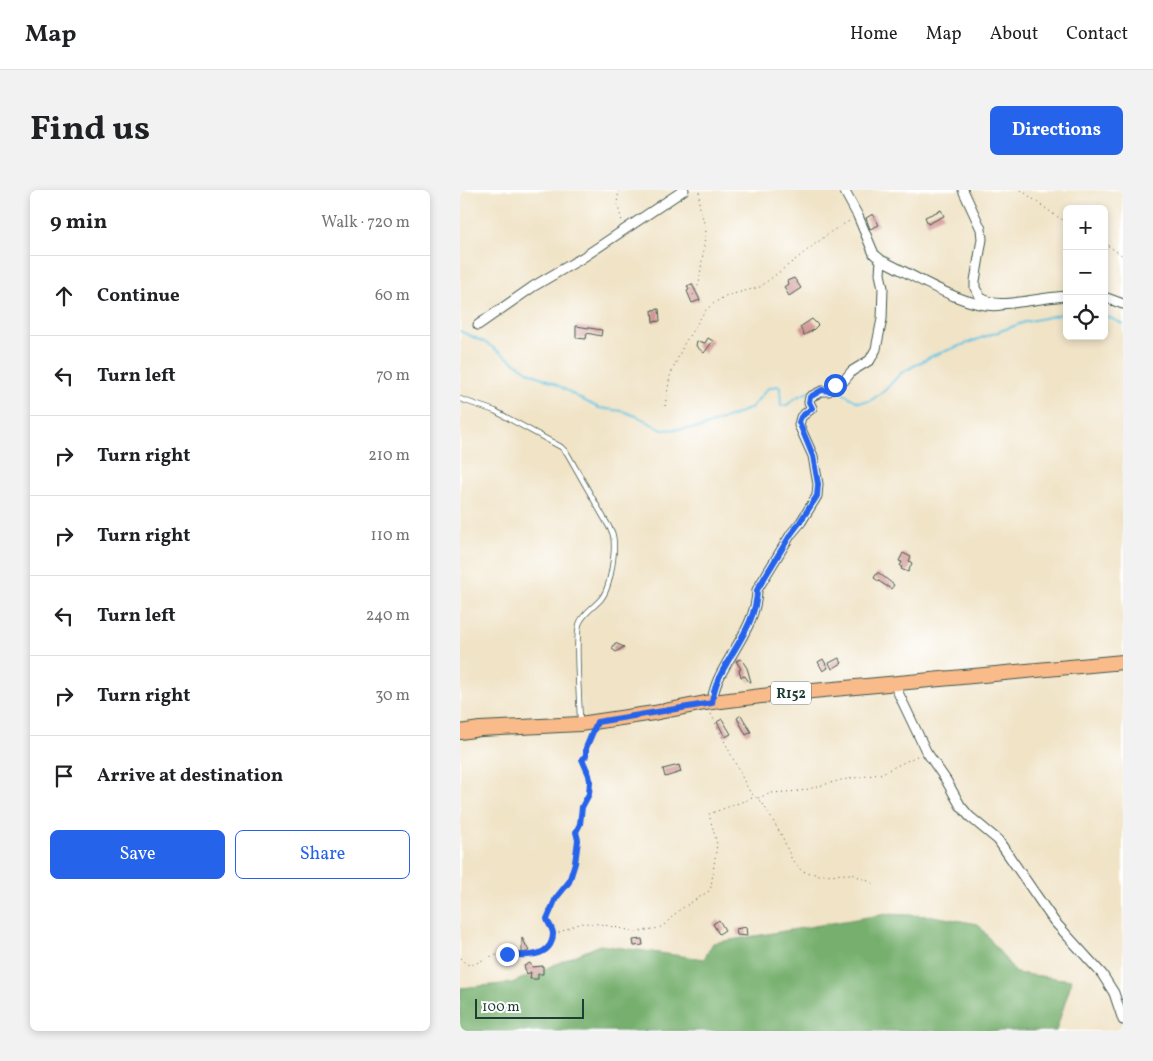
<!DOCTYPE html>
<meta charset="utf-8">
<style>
:root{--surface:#fff;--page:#f2f2f2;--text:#202124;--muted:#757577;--line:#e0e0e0;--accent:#2563eb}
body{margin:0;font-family:Vollkorn,serif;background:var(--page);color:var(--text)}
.controls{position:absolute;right:15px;top:15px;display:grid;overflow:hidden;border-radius:8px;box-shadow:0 2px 8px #0003}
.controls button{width:45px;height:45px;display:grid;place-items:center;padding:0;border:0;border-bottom:1px solid var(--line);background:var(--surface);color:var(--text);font:25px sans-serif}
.scale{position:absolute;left:15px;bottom:12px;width:109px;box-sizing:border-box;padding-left:5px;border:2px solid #1f3d34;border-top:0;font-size:14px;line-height:18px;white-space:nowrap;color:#1f3d34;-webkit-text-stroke:4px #fff;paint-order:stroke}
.stop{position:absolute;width:15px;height:15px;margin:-11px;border:4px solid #2563eb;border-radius:50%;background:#fff}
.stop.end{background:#2563eb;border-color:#fff;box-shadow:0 1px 5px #0008}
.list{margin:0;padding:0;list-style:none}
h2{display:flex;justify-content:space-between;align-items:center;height:65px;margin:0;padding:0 20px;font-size:21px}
h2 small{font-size:16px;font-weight:400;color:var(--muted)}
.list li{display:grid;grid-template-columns:32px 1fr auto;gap:15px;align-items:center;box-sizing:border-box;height:80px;padding:0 20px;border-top:1px solid var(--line)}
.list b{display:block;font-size:19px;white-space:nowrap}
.list em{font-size:16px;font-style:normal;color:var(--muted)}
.actions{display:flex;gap:10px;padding:15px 20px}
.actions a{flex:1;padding:11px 0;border:1px solid var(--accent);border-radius:8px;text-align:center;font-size:18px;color:var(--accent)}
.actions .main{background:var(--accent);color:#fff}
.icon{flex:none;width:28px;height:28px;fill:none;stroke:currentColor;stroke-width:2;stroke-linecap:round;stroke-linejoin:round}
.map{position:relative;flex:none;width:663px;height:841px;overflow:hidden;border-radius:8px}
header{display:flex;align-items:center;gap:30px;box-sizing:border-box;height:70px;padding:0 25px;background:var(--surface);border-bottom:1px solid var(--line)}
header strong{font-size:24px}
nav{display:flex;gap:28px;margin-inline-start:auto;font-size:18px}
.intro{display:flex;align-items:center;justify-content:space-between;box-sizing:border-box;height:120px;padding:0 30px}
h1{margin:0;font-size:35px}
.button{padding:12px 22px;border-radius:8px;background:var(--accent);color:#fff;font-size:18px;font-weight:700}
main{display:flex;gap:30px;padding:0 30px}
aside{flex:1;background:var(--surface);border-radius:8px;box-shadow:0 2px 8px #0003}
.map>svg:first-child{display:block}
</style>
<header>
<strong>Map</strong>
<nav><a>Home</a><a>Map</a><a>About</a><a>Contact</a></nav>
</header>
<div class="intro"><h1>Find us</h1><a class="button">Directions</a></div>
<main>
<aside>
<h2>9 min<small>Walk · 720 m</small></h2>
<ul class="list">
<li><svg class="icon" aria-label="ahead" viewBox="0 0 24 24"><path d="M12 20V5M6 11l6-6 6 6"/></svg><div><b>Continue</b></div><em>60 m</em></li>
<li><svg class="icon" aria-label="left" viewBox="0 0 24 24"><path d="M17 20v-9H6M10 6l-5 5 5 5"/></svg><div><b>Turn left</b></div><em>70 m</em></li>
<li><svg class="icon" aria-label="right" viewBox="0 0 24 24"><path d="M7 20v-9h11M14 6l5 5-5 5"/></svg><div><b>Turn right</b></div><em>210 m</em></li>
<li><svg class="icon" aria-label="right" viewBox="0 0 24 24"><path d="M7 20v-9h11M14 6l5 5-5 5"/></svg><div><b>Turn right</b></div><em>110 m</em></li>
<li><svg class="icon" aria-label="left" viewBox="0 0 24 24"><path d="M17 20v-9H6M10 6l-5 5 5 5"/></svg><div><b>Turn left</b></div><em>240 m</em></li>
<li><svg class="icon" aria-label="right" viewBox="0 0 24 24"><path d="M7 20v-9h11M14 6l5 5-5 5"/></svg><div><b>Turn right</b></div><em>30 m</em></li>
<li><svg class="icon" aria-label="arrive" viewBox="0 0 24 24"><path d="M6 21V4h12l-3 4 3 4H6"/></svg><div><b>Arrive at destination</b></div></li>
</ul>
<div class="actions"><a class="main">Save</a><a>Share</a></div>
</aside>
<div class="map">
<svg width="663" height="841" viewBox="0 0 663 841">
<rect width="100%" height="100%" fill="#fff"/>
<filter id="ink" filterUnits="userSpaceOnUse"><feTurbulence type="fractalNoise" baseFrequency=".02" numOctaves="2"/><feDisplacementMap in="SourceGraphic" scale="10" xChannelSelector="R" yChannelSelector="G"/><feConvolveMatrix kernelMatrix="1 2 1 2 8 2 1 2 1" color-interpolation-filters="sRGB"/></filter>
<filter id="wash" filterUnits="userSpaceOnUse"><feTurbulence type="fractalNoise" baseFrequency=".0096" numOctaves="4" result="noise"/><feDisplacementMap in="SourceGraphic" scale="20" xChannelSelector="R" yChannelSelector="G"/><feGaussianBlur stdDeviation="1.12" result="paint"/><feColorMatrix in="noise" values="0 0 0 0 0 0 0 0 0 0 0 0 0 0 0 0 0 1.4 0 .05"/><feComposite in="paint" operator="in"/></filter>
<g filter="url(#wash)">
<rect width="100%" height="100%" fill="#f0e3c6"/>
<path fill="#77b06e" stroke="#4b7651" d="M426,724l47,2 45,8 38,49 56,7 -16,51h-596v-43l52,-5 88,-38 104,14 9,-16z"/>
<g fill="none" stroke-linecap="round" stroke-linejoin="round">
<path stroke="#63c4e1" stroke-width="2" d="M644,125l19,9
M0,141l26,12 43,29 25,11 29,17 16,8 23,3 17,6 23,13 38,-2 32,-12 19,-8 16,-19 9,-3 4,1 1,19 6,-1 10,-8 21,-9
M375,199l23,13 12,-1 14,-10 17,-18 31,-17 93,-34 42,-9"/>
</g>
<g id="blocks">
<path fill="#d29896" d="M481,20l3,6 -16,8 -3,-7z
M413,24l6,11 -9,4 -4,-11z
M334,88l7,10 -12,8 -5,-9 4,-3 -1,-3z
M232,94l8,16 -8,3 -5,-12 2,-1 -2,-4z
M199,119l1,12 -7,1 -1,-12z
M352,129l6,6 -6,6 -8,4 -4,-8z
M116,136l26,4 -1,6 -14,-3 -1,6 -10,-1z
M248,148l5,3 -9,12 -8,-7 1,-5 8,2z
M443,363l8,4 -2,4 3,2 -4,9 -7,-3 1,-2 -2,-1 2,-4 -3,-1z
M417,383h2l15,12 -3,4 -17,-11z
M155,453l9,4 -8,5 -4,-3z
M379,468l3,5 -10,6 -3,-6z
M281,469l6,9 4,14h-2l-4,-6 -4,1 -2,-7 2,-1 -5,-8z
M363,469l5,9 -5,3 -5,-9z
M281,525l10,17 -5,3 -9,-17z
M262,529l9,15 -6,3 -8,-15z
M219,575l2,7 -16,5 -2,-8z
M259,730l6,10 -6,4 -6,-10z
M286,737l1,9 -10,-1 -1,-6z
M62,748l7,13 -7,3z
M182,749l1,6 -9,1 -1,-6z
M70,773l2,4 11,-1v8h-5v5h-8l1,-7 -4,2 -3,-8z"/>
</g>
</g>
<g filter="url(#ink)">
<use href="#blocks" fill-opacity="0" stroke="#3e564a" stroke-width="1"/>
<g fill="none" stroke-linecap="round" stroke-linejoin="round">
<g stroke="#3e564a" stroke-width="6">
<path id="service" d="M0,209l35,12 66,36 6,6 45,79c5,14 -1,55 -11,67 -6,7 -17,14 -21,23 -6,12 0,83 0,101"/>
</g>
<g stroke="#3e564a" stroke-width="11">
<path id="minor" d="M384,0l14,26 16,38 7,6c31,14 87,51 120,45
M503,0l18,39 1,10 -7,42v7l6,10c16,9 29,5 46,3 13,-2 27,-4 40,-5
M644,107l19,7
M18,135l56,-39 48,-28 102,-68
M434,494l32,67 20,29 14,25 9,11 29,24 56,81 48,53 12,19 9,27
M251,513c2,-8 4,-16 7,-23 13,-29 39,-57 39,-90l34,-56 10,-12 16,-26 1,-12 -5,-28 -14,-31 2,-8 11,-9 -3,-6 1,-5 12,-6h7l9,-8h4l10,-12 18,-11 6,-11 6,-30 1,-31 -3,-14 1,-14"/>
</g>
<g stroke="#3e564a" stroke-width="16">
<path id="primary" d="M0,542l20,-3 100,-5 74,-11 51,-10 65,-8 353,-33"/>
</g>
<path stroke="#3e564a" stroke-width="1" stroke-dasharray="1 4" stroke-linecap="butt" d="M159,0l-2,13 5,18
M561,0l35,26 11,6
M644,53l19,13
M233,105l6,-11 7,-54 -7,-26v-14
M205,216l5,-30 14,-32 21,-33 9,-8 11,-7 35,-9 72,-56 19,-11
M251,524l35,71 4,7 13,12 19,32 10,24 10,11 17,4 33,-1 23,10
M298,608l13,-5 30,-2 40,-11 39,-6 39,-19
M94,745l21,-10 8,-2 17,1 37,8 22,-4 5,-3 14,-14 31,-20 2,-4 6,-43 -8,-30 46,-17
M0,768l6,6 6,1c8,-3 16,-9 25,-10 25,-4 43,12 56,-20l-6,-16 8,-21 14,-16 6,-19 3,-23 -2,-8 4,-8 2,-17 7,-14 1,-12 -1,-6 -7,-13 4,-6v-8l7,-16"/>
<use href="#service" stroke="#fff" stroke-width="4.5"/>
<use href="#minor" stroke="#fff" stroke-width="9"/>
<use href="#primary" stroke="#fabb8b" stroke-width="14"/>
</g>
</g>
<g fill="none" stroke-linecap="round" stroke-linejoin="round" filter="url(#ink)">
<path stroke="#2563eb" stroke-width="6" d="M47,764c16,2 45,5 46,-20 0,-6 -5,-10 -6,-15l9,-21 13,-16 6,-19 3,-23 -2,-8 4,-8 2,-17 7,-13 1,-13 -1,-6 -7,-16 4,-3v-8l11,-26 115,-19c1,-8 3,-16 6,-23 13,-29 39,-57 39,-90l34,-56 9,-12 17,-26 1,-12 -5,-28 -14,-34 2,-5 11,-9 -3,-6 1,-5 12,-7 7,1 6,-6"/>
</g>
<g text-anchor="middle" stroke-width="4" stroke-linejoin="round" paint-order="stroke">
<rect fill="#fff" stroke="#627771" stroke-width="1" x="311" y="491.5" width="40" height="23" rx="4"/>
<g font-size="14" font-weight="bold" fill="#1f3d34">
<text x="331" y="508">R152</text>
</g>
</g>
</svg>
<div class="controls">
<button>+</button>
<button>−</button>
<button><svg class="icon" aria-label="locate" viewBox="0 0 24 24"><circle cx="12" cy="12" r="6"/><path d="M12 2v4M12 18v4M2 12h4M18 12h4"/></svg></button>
</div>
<div class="scale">100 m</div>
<div class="stop" style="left:375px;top:195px"></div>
<div class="stop end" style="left:47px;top:764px"></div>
</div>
</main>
